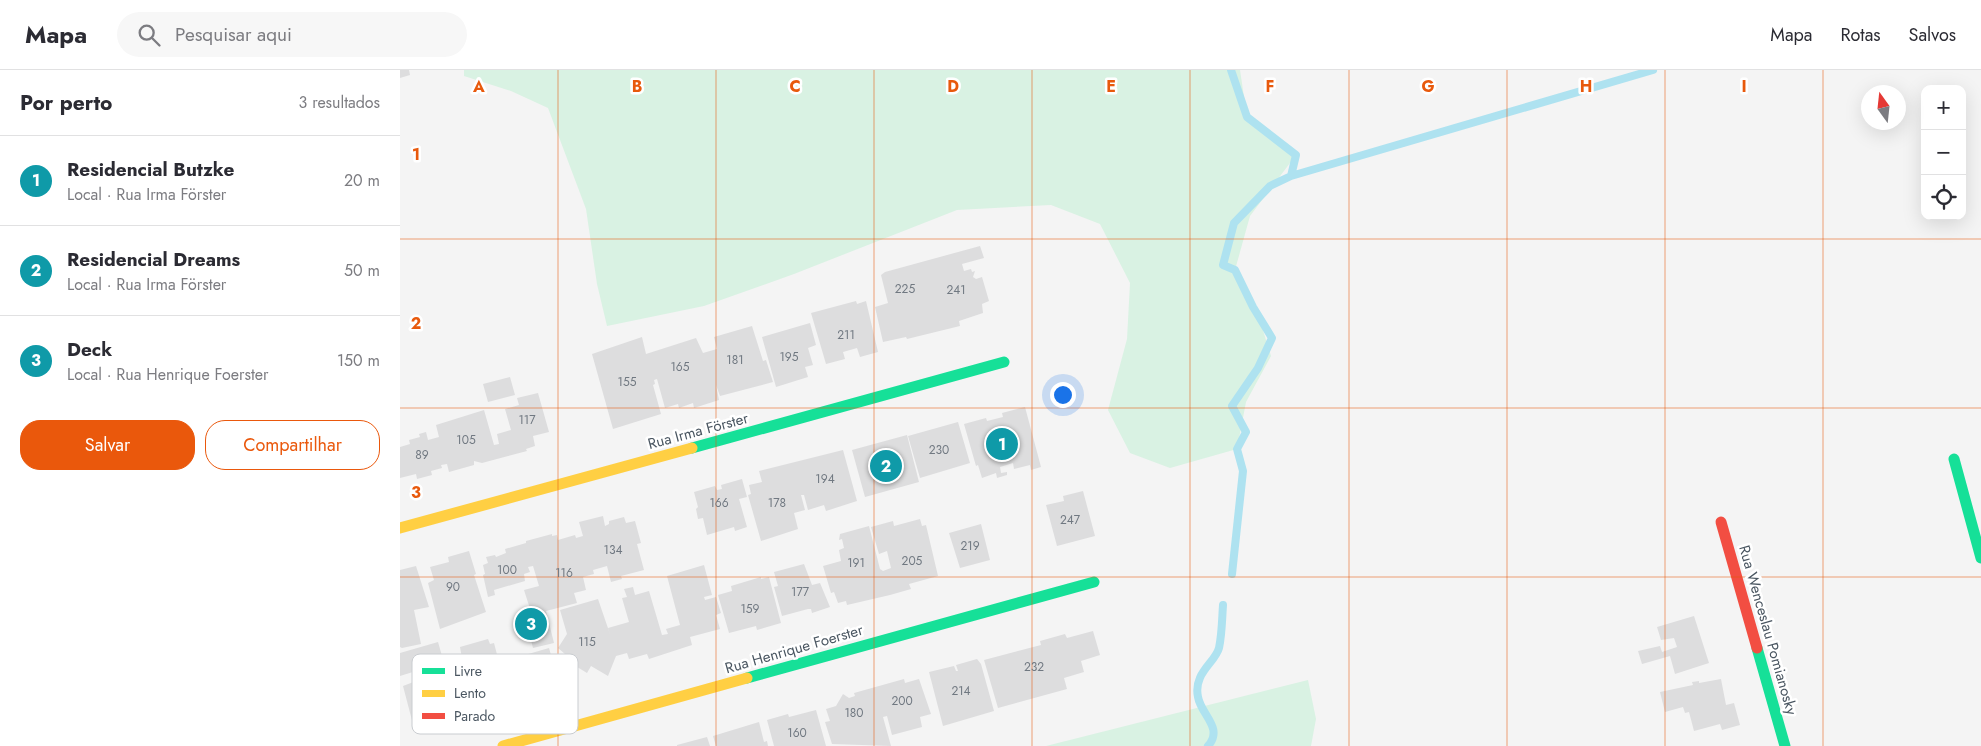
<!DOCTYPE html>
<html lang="pt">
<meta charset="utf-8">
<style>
:root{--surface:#fff;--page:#f7f7f7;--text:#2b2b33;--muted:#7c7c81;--line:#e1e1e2;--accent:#ea580c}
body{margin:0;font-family:Jost,sans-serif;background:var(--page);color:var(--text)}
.controls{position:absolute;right:15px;top:15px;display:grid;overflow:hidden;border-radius:10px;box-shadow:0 5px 20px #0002}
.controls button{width:45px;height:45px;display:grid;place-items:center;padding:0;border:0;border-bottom:1px solid var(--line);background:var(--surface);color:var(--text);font:25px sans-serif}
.compass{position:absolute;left:1461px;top:15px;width:45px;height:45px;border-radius:50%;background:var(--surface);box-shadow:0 5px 20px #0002;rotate:345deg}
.you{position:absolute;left:662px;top:324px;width:18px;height:18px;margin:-12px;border:4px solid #fff;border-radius:50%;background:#1a73e8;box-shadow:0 0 0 8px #1a73e833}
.badge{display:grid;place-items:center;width:32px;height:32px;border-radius:50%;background:var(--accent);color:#fff;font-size:16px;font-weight:700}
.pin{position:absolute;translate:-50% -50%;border:2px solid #fff;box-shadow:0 1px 5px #0006}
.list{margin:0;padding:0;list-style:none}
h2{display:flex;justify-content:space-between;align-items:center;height:65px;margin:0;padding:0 20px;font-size:21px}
h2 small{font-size:16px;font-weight:400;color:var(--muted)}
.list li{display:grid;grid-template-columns:32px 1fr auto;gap:15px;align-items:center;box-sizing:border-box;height:90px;padding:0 20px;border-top:1px solid var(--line)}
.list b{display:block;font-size:19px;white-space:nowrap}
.list p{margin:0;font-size:16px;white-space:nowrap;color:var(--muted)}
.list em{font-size:16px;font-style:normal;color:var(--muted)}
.actions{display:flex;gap:10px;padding:15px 20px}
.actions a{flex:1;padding:11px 0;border:1px solid var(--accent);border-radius:20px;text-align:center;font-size:18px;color:var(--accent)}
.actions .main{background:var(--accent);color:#fff}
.icon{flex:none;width:28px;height:28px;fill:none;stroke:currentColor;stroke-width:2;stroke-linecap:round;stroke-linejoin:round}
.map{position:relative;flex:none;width:1581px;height:676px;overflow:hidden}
header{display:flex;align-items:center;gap:30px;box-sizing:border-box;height:70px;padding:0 25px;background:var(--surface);border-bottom:1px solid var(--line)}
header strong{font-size:24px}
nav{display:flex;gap:28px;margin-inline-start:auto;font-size:18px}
.search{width:350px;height:45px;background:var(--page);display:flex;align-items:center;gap:12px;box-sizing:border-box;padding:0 18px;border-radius:28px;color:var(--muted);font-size:19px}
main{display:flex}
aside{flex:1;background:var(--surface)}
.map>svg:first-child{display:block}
</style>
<header>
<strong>Mapa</strong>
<div class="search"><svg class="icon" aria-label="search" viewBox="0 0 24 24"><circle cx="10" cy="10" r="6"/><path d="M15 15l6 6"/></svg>Pesquisar aqui</div>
<nav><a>Mapa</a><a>Rotas</a><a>Salvos</a></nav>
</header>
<main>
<aside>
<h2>Por perto<small>3 resultados</small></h2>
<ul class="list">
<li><span class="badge" style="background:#0f9aa8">1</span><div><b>Residencial Butzke</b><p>Local · Rua Irma Förster</p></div><em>20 m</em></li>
<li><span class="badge" style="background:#0f9aa8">2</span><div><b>Residencial Dreams</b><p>Local · Rua Irma Förster</p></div><em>50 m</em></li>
<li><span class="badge" style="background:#0f9aa8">3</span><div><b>Deck</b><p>Local · Rua Henrique Foerster</p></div><em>150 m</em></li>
</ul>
<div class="actions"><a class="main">Salvar</a><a>Compartilhar</a></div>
</aside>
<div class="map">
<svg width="1581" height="676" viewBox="0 0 1581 676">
<rect width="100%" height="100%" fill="#f4f4f4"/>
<path fill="#d9f2e3" d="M64,0h776l7,47 49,38 -46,61 -15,54 26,54 10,32 -25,46 -9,47 -67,19 -40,-15 -22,-43 19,-71 3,-56 -30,-59 -49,-19 -94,5 -163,64 -90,32 -97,20 -10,-42 -11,-75 -38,-101 -37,-17 -47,-15z
M908,610l8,39 -5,27h-265z"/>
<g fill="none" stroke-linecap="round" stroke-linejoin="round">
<path stroke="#aee2f0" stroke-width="8" d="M831,0l16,47 49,38 -5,21 -21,10 -36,37 -11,42 12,5 18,37 19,31 -14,30 -26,38 14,26 -9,17 6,22 -11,103
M891,106l362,-106
M808,676c16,-18 -7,-31 -10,-49 -5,-24 17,-34 21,-49 3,-14 3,-29 4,-43"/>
</g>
<path fill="#ddddde" d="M0,0h9l1,5 -10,3z
M580,176l4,12 -22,6 2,7 7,-2 1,3 3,-1 -2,6 3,2 6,-2 7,24 -7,3 1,9 -24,8 1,5 -53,13 -1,-2 -23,5 -8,-35 13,-4 -7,-28 4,-3z
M456,231l1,3 9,-3 12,51 -18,5 -3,-9 -14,4 2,7 -19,5 -15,-51z
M410,253l6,22 -8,3 5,17 -8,2 3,10 -32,10 -14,-50z
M352,256l11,35 3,-1 7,22 -53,14 -4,-11 3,15 -25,8 -1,-5 -14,5 -1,-4 -13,4 -8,-29 -3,1 1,4 -2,1 8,29 -48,15 -21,-75 50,-17 4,17 50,-16 7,15 14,-4 -3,-12z
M110,307l5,18 -27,7 -5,-18z
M138,323l11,39 -16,4 2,10 -9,3 1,2 -45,12 -8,-2v4l-25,7 -2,-8 -6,1 1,3 -11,3 1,4 -15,4 -1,-5 -16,4v-31l10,-3 -1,-4 11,-3 -1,-3 7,-2 2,8 11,-3 -3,-12 48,-15 10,35 5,-1 -2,-10 14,-4 -6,-21 14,-4 -2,-7z
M625,337l16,60 -10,3 -1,-5 -16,4 -1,-6 -13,4 1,6 6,-1v3l-10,3 -1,-5 -14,5 -4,-13 -2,1 -12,-42 22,-6 1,3 16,-4 -1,-4z
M558,352l12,41 -50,15 -12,-42z
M507,365l12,47 -54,15 -13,-47z
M443,380l14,51 -31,10 -2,-6 -16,5 -4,-15h-3l4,15 -11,3 4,16 -37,12 -13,-46 3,-1 -2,-9 13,-3 -3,-11z
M342,409l5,18 -8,2 8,28 -12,4 -1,-4 -27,8 -4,-17 -5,1 -2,-10 2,-2 -4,-15 21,-6 2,4 5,-1 -1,-4z
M683,421l12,45 -38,10 -11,-41 18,-4 -1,-5z
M203,446l2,10 4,-2v-3l15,-4 2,6 9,-2 6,22 -4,1 7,26 -23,6 1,3 -11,3 -4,-16 -14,4 1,4 -11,3 3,13 -12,3 3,10 -31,8 8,32 -21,5 -8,-31 7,-2 -8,-25 15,-4 -6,-20 -5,1 2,5 -6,2 1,7 -31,9 1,5 -7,2 -5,-22 2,-1 -2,-9 5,-2 -2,-6 9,-2 1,2 10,-4 -1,-4 21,-6v-2l26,-7v2l5,-1 1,5 17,-5 1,3 7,-2 -4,-14z
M520,449l2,7 4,-1 12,51 -29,8 2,5 -21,6 -43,10 -1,-4 -8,2 -4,-11 -3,1 -8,-27 18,-5 -2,-11 5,-2 -2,-9 -3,1 1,-6 29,-8 11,43 3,2 8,-3 -4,-17 -8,3 -8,-27 22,-6 1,5z
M581,454l9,36 -30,8 -11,-35z
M69,481l7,23 -2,1 12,37 -46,17 -12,-46 6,-3 -4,-13 19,-5 -1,-5z
M404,494l8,21 8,-2 10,24 -18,6 -1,-4h-3l-26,7 -8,-29 4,-1 -4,-14z
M304,495l8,30 -8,2 1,3 11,-3 5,16 -5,2 4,14 -30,8 2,8 -43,14 -2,-5 -18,5 -2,-6 -11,3 -8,20 -17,-10 -4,7 -18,-11 3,-2 -14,-12 9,-14 -7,-24 38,-11 13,38 -3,-9 21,-6 -7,-24 5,-1 -3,-8 9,-2 2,8 14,-4 13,44 6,-1 -2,-5 14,-4 -13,-49z
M16,496l13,41 -15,3 7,34 -19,4 -2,-1v-77z
M361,507v2l8,-2 12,46 -24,7 -1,-4 -27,7 -11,-38 14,-4 -1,-5z
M1294,546l15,47 -34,11 -5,-18 -28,8 -4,-13 22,-5 2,6 15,-5 -3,-9 -13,2 -4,-13z
M693,561l7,24 -19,6 3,11 -20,6 3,11 -69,19 -14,-48 57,-15 -1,-4 25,-7 2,4z
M88,569l2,5 4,-1 13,50 -6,12 -10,3 -1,-4 -10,3 1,3 -23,6 1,2 -20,6 -1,-4 -24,8 -11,-42 13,-5 -1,-4 7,-1 -6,-5 -16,5v-23l38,-11 4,14 -27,8 1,3 26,-7 7,29h2l-6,-20 18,-5 -3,-17z
M149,578l6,21 6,-1 4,13 -23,7 -1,-5 -32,9 -7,-27 10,-3 -1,-3z
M577,589l4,5 13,47 -51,15 -14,-54 25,-6 2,5h2l-2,-6z
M504,609l1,4 14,-4 12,35 -11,3 2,10 -30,8 -5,-19 -4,1 8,29 -59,-2 -7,-22 5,-1 -4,-12 10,-3 7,-12 6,4 6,-2 -1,-3z
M1321,609l5,26 8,-2 6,22 -18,5 -2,-6 -26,7 -5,-19 -4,1 -2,-6 -18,5 -5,-20 33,-7 -1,-3 7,-1v2z
M416,640l10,36h-52l-7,-26 21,-6 1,3z
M359,652l5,20 3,-1 1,5h-52l-3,-10z
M307,667l3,9h-33v-1z"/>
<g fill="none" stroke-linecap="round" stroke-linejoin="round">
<path stroke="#16e098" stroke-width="11" d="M292,378l312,-86
M1554,389l27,99
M1357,578l28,98
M347,608l347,-96"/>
<path stroke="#ffcf43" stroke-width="11" d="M0,458l292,-80
M103,676l244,-68"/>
<path stroke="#f24e42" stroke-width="11" d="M1321,452l36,126"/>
</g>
<path fill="none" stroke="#e8590c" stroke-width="1" stroke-opacity="0.55" d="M158,0v676M316,0v676M474,0v676M632,0v676M790,0v676M949,0v676M1107,0v676M1265,0v676M1423,0v676M0,169h1581M0,338h1581M0,507h1581"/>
<g text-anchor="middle" stroke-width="5" stroke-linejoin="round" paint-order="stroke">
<g font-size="12" fill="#707881">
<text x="505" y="223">225</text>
<text x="556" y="224">241</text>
<text x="446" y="269">211</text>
<text x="389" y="291">195</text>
<text x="335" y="294">181</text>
<text x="280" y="301">165</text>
<text x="227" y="316">155</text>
<text x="127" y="354">117</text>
<text x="66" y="374">105</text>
<text x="539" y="384">230</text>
<text x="22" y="389">89</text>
<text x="425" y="413">194</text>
<text x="319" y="437">166</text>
<text x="377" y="437">178</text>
<text x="670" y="454">247</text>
<text x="570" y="480">219</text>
<text x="213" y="484">134</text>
<text x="512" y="495">205</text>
<text x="456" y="497">191</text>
<text x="107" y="504">100</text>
<text x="164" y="507">116</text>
<text x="53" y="521">90</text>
<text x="400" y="526">177</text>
<text x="350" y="543">159</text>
<text x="187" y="576">115</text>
<text x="634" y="601">232</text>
<text x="561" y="625">214</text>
<text x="502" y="635">200</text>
<text x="454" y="647">180</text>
<text x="397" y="667">160</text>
</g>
<g font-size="15" fill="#4a5661" stroke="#fff">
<text transform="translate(298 361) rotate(-15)" y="5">Rua Irma Förster</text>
<text transform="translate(1368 560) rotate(74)" y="5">Rua Wenceslau Pomianosky</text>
<text transform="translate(394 579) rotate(-16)" y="5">Rua Henrique Foerster</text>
</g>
</g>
<rect x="12" y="584" width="166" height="80" rx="8" fill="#fff" stroke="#c9ccd0" stroke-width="1"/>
<rect x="22" y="598" width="23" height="6" fill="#16e098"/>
<rect x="22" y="620" width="23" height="7" fill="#ffcf43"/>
<rect x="22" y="643" width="23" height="6" fill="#f24e42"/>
<g font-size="14" fill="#4a5661">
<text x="54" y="606">Livre</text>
<text x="54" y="628">Lento</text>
<text x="54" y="651">Parado</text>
</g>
<g font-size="16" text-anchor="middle" font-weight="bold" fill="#e8590c" stroke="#fff" stroke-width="5" stroke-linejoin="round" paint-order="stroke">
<text x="79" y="22">A</text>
<text x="237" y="22">B</text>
<text x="395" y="22">C</text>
<text x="553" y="22">D</text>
<text x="711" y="22">E</text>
<text x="870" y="22">F</text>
<text x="1028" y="22">G</text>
<text x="1186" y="22">H</text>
<text x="1344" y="22">I</text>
<text x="16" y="90">1</text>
<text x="16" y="259">2</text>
<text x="16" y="428">3</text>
</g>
</svg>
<div class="controls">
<button>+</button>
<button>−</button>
<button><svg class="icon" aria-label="locate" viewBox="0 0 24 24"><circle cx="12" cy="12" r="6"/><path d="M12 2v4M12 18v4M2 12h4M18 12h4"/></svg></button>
</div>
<svg class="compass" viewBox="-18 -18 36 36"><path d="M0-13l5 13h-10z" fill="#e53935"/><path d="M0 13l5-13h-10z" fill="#7c7c81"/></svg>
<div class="you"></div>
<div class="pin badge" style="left:602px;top:374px;background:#0f9aa8">1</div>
<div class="pin badge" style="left:486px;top:396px;background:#0f9aa8">2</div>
<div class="pin badge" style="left:131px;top:554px;background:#0f9aa8">3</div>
</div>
</main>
